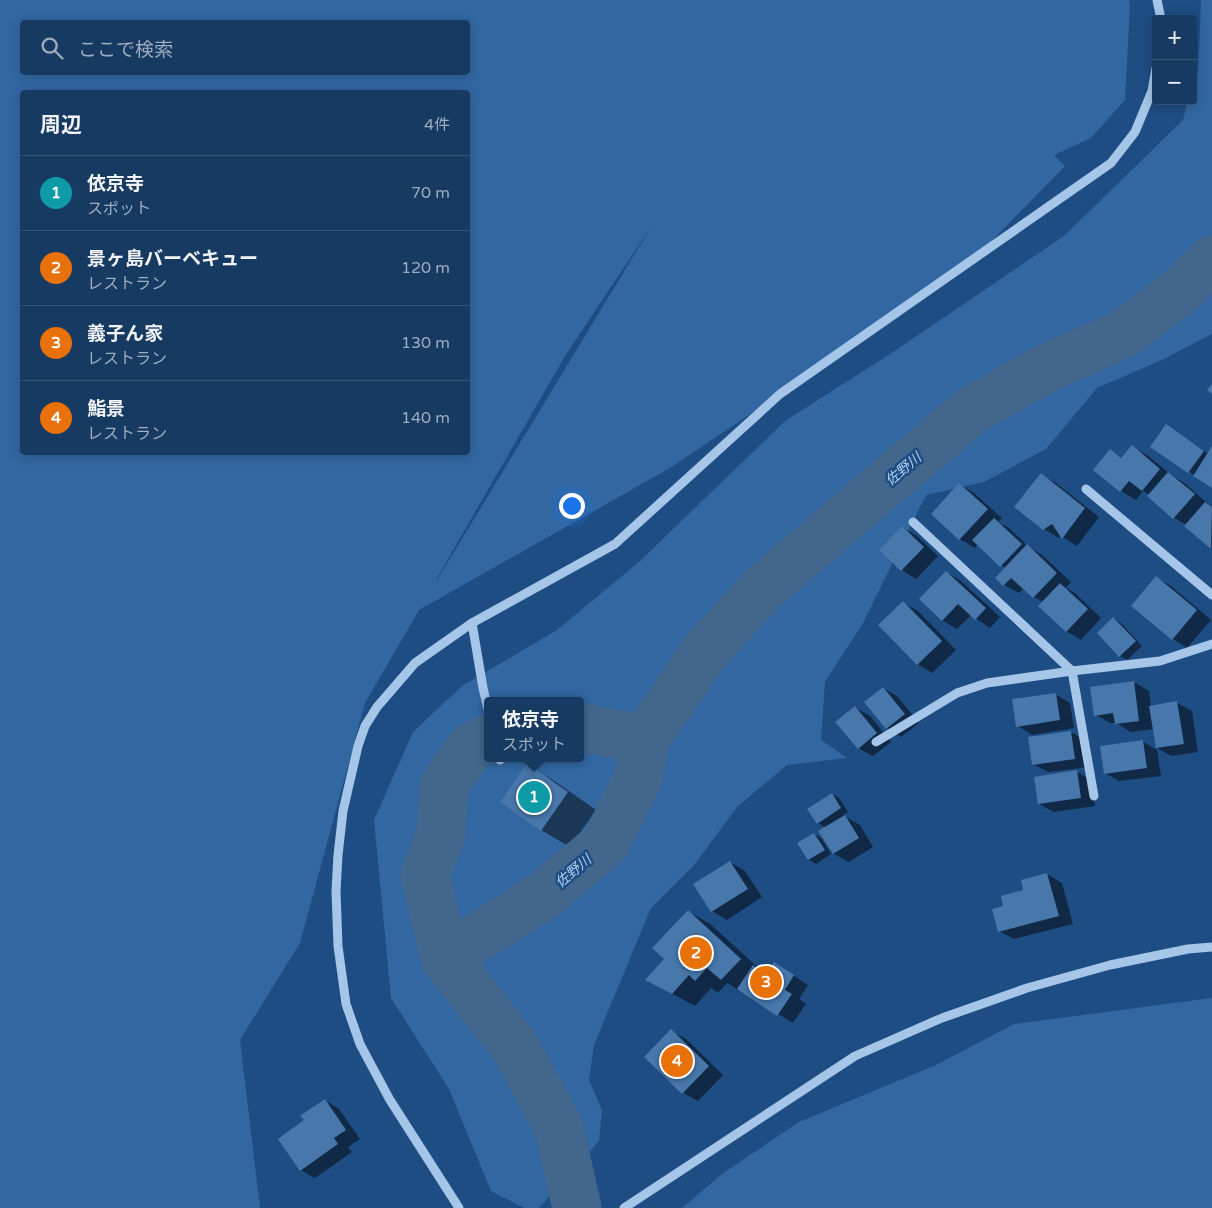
<!DOCTYPE html>
<html lang="ja">
<meta charset="utf-8">
<style>
:root{--surface:#163a62;--page:#1f4168;--text:#f1f3f6;--muted:#9eadbe;--line:#355477;--accent:#95b2f1}
body{margin:0;font-family:"Varela Round","Noto Sans JP",sans-serif;background:var(--page);color:var(--text)}
.controls{position:absolute;right:15px;top:15px;display:grid;overflow:hidden;border-radius:5px;box-shadow:0 2px 12px #0003}
.controls button{width:45px;height:45px;display:grid;place-items:center;padding:0;border:0;border-bottom:1px solid var(--line);background:var(--surface);color:var(--text);font:25px sans-serif}
.you{position:absolute;left:571px;top:505px;width:18px;height:18px;margin:-12px;border:4px solid #fff;border-radius:50%;background:#1a73e8;box-shadow:0 0 0 8px #1a73e833}
.badge{display:grid;place-items:center;width:32px;height:32px;border-radius:50%;background:var(--accent);color:#fff;font-size:16px;font-weight:700}
.pin{position:absolute;translate:-50% -50%;border:2px solid #fff;box-shadow:0 1px 5px #0006}
.popup{position:absolute;left:484px;top:697px;width:100px;height:65px;box-sizing:border-box;display:grid;place-content:center;border-radius:5px;background:var(--surface);filter:drop-shadow(0 1px 4px #0005);font-size:16px;white-space:nowrap;color:var(--muted)}
.popup b{font-size:19px;color:var(--text)}
.popup::after{content:'';position:absolute;left:50%;top:100%;margin-left:-10px;border:10px solid transparent;border-top-color:var(--surface)}
.list{margin:0;padding:0;list-style:none}
h2{display:flex;justify-content:space-between;align-items:center;height:65px;margin:0;padding:0 20px;font-size:21px}
h2 small{font-size:16px;font-weight:400;color:var(--muted)}
.list li{display:grid;grid-template-columns:32px 1fr auto;gap:15px;align-items:center;box-sizing:border-box;height:75px;padding:0 20px;border-top:1px solid var(--line)}
.list b{display:block;font-size:19px;white-space:nowrap}
.list p{margin:0;font-size:16px;white-space:nowrap;color:var(--muted)}
.list em{font-size:16px;font-style:normal;color:var(--muted)}
.icon{flex:none;width:28px;height:28px;fill:none;stroke:currentColor;stroke-width:2;stroke-linecap:round;stroke-linejoin:round}
.map{position:relative;flex:none;width:1212px;height:1208px;overflow:hidden}
.search{position:absolute;background:var(--surface);box-shadow:0 2px 12px #0003;left:20px;top:20px;width:450px;height:55px;display:flex;align-items:center;gap:12px;box-sizing:border-box;padding:0 18px;border-radius:5px;color:var(--muted);font-size:19px}
.panel{position:absolute;background:var(--surface);box-shadow:0 2px 12px #0003;left:20px;top:90px;width:450px;height:365px;border-radius:5px}
.map>svg:first-child{display:block}
</style>
<div class="map">
<svg width="1212" height="1208" viewBox="0 0 1212 1208">
<rect width="100%" height="100%" fill="#1e4d83"/>
<path fill="#3267a1" fill-rule="evenodd" d="M0,0h1129l1,5 -5,95 -34,38 -37,17 11,11 -92,94 -193,134 -110,74 -251,142 -54,93 -65,240 -60,97 20,168h-260zM22,22h446v50h-446zM22,92h446v360h-446zM651,227l-214,353h-1l129,-224z
M1201,0h11v334l-48,25 -67,29 -51,61 -62,33 -58,13 -63,128 -38,59 -4,58 26,18 -60,7 -50,42 -42,57 -44,44 -57,137 -5,35 13,30 -3,31 -60,67h-15l-33,-17 -42,-102 -58,-91 -17,-178 39,-88 49,-46 95,-56 82,-68 146,-141 102,-65 177,-120 119,-116 5,-19h5v-14l5,-15zM488,701h92v57h-92z
M1212,998v210h-530l40,-34 77,-52 137,-57 78,-41z"/>
<path fill="#0007" d="M1166,426l43,28 3,-5v38l-60,-40z
M1132,447l15,8 23,19 13,8 29,25v41l-26,-22 1,-1 -13,-7 -24,-23 -7,-4 -7,9 -15,-9 -26,-21 15,-19 12,7z
M1041,475l15,8 43,34 -22,29 -16,-10 -2,2 -15,-9z
M959,484l15,9 28,25 -4,4 11,6 20,19 13,8 29,27 -5,6 9,5 26,25 -20,22 -15,-9 -23,-29 -9,-5 -10,-9 -5,5 -15,-8 2,-16 -28,-25 -3,4 -15,-9 -28,-25z
M902,527l15,9 21,20 -22,23 -14,-9z
M946,572l15,9 39,36 -10,11 -19,-13 -14,14 -15,-9z
M1156,577l15,9 40,34 -24,28 -14,-9 -40,-33z
M903,603l15,8 38,39 -24,23 -15,-9z
M1114,619l7,4 21,23 -15,14 -7,-4z
M1134,682l15,9 2,16 26,-4 15,8 6,41 -26,4 -15,-8 -3,-19 -23,3 -15,-9h-6l-14,-8z
M883,688l15,9 21,26 -18,14 -14,-9z
M1055,694l15,9 4,25 -42,7 -14,-9z
M855,707l15,9 21,26 -18,14 -15,-8z
M1071,732l15,9 3,26 -41,5 -15,-8z
M1142,741l15,9 4,26 -42,5 -14,-8z
M528,765l28,17 40,28 -26,37 -29,-17z
M1077,772l14,8 4,26 -41,6 -15,-8z
M832,794l7,4 9,14 -5,3 17,10 13,22 -24,15 -15,-8 -14,-23 6,-3 -8,-5z
M814,834l7,4 10,16 -15,10 -7,-4z
M730,862l15,9 17,26 -35,23 -15,-9z
M1047,874l15,9 11,41 -59,15 -15,-8 6,-24z
M688,911l22,13 53,48 3,3 8,-12 34,22 -9,14 7,5 -13,19 -66,-40 -9,10 -7,-5 -16,18 -49,-26 20,-21z
M671,1031l15,8 37,36 -25,26 -15,-8 -37,-36z
M325,1100l14,9 21,30 -12,8 4,5 -37,26 -14,-8 4,-49z"/>
<g fill="none" stroke-linecap="round" stroke-linejoin="round">
<path stroke="#43668d" stroke-width="49" d="M580,727l65,13
M488,739l-17,8 -27,38 -3,50 -16,40 20,83 70,89 44,81 18,80
M445,958l99,-63 62,-52 32,-65 7,-38 58,-86 59,-65 210,-179 73,-41 80,-36 55,-42 32,-31"/>
</g>
<path fill="#4777ab" d="M1212,384v10l-5,-4z
M1166,424l38,27 -16,22 -38,-26z
M1132,445l28,24 -18,22 -13,-10 -9,11 -27,-22 17,-21 11,9z
M1212,446v42l-19,-12z
M1168,472l27,22 -22,25 -26,-23z
M1041,473l44,35 -23,31 -10,-15 -9,6 -29,-23z
M959,483l29,26 -29,31 -28,-26z
M1205,502l7,5 -1,42 -27,-23z
M994,518l28,26 -22,23 -28,-27z
M902,526l22,21 -23,24 -22,-21z
M1027,544l30,29 -24,25 -22,-20 -8,8 -8,-8z
M946,571l40,37 -11,12 -17,-16 -16,17 -23,-22z
M1156,576l41,34 -25,30 -41,-34z
M1060,583l28,26 -22,23 -28,-26z
M903,601l39,40 -25,24 -39,-40z
M1113,617l23,24 -17,16 -22,-24z
M1134,681l5,40 -24,3 -2,-11 -19,3 -4,-29z
M883,687l22,27 -19,15 -22,-27z
M1056,693l4,27 -44,7 -4,-28z
M1177,701l7,43 -28,4 -7,-42z
M855,706l22,27 -19,16 -23,-27z
M1071,731l4,28 -43,6 -4,-28z
M1143,740l4,28 -43,6 -4,-28z
M527,763l41,29 -27,39 -41,-29z
M1077,770l4,28 -43,6 -4,-27z
M832,793l9,15 -24,16 -10,-15z
M845,815l14,23 -26,16 -15,-23z
M814,833l11,17 -17,10 -11,-17z
M730,861l18,28 -37,23 -18,-28z
M1047,873l12,43 -61,16 -6,-23 11,-3 -2,-10 22,-6 -2,-10z
M688,910l53,49 -20,21 -14,-12 -12,13 -6,-6 -17,19 -27,-14 19,-21 -12,-11z
M774,962l20,13 -9,15 7,4 -15,22 -40,-27 16,-24 12,9z
M671,1029l38,37 -27,28 -38,-37z
M325,1099l21,31 -12,8 4,6 -38,27 -22,-32 26,-19 -4,-4z"/>
<g fill="none" stroke-linecap="round" stroke-linejoin="round">
<path stroke="#a5c6e9" stroke-width="9" d="M1157,0l4,19
M1086,489l126,106
M913,522l159,149 22,125
M472,623l11,65 5,21
M876,742l81,-49 30,-10 85,-12 88,-10 52,-17
M500,758v2
M459,1208l-69,-108 -30,-56 -14,-40 -8,-58 -2,-55 2,-36 5,-44 15,-65 7,-20 12,-19 38,-44 57,-40 143,-79 165,-150 331,-231 24,-31 17,-41 4,-23
M624,1208l231,-152 87,-38 85,-30 83,-23 78,-16 24,-2"/>
</g>
<g text-anchor="middle" stroke-width="5" stroke-linejoin="round" paint-order="stroke">
<g font-size="14" font-style="italic" fill="#b0d0f1" stroke="#1e4d83">
<text transform="translate(903 469) rotate(-40)" y="5">佐野川</text>
<text transform="translate(573 871) rotate(-40)" y="5">佐野川</text>
</g>
</g>
</svg>
<div class="controls">
<button>+</button>
<button>−</button>
</div>
<div class="you"></div>
<div class="pin badge" style="left:534px;top:797px;background:#0f9aa8">1</div>
<div class="popup"><b>依京寺</b>スポット</div>
<div class="pin badge" style="left:696px;top:953px;background:#e8710a">2</div>
<div class="pin badge" style="left:766px;top:982px;background:#e8710a">3</div>
<div class="pin badge" style="left:677px;top:1061px;background:#e8710a">4</div>
<div class="search"><svg class="icon" aria-label="search" viewBox="0 0 24 24"><circle cx="10" cy="10" r="6"/><path d="M15 15l6 6"/></svg>ここで検索</div>
<section class="panel">
<h2>周辺<small>4件</small></h2>
<ul class="list">
<li><span class="badge" style="background:#0f9aa8">1</span><div><b>依京寺</b><p>スポット</p></div><em>70 m</em></li>
<li><span class="badge" style="background:#e8710a">2</span><div><b>景ヶ島バーベキュー</b><p>レストラン</p></div><em>120 m</em></li>
<li><span class="badge" style="background:#e8710a">3</span><div><b>義子ん家</b><p>レストラン</p></div><em>130 m</em></li>
<li><span class="badge" style="background:#e8710a">4</span><div><b>鮨景</b><p>レストラン</p></div><em>140 m</em></li>
</ul>
</section>
</div>
